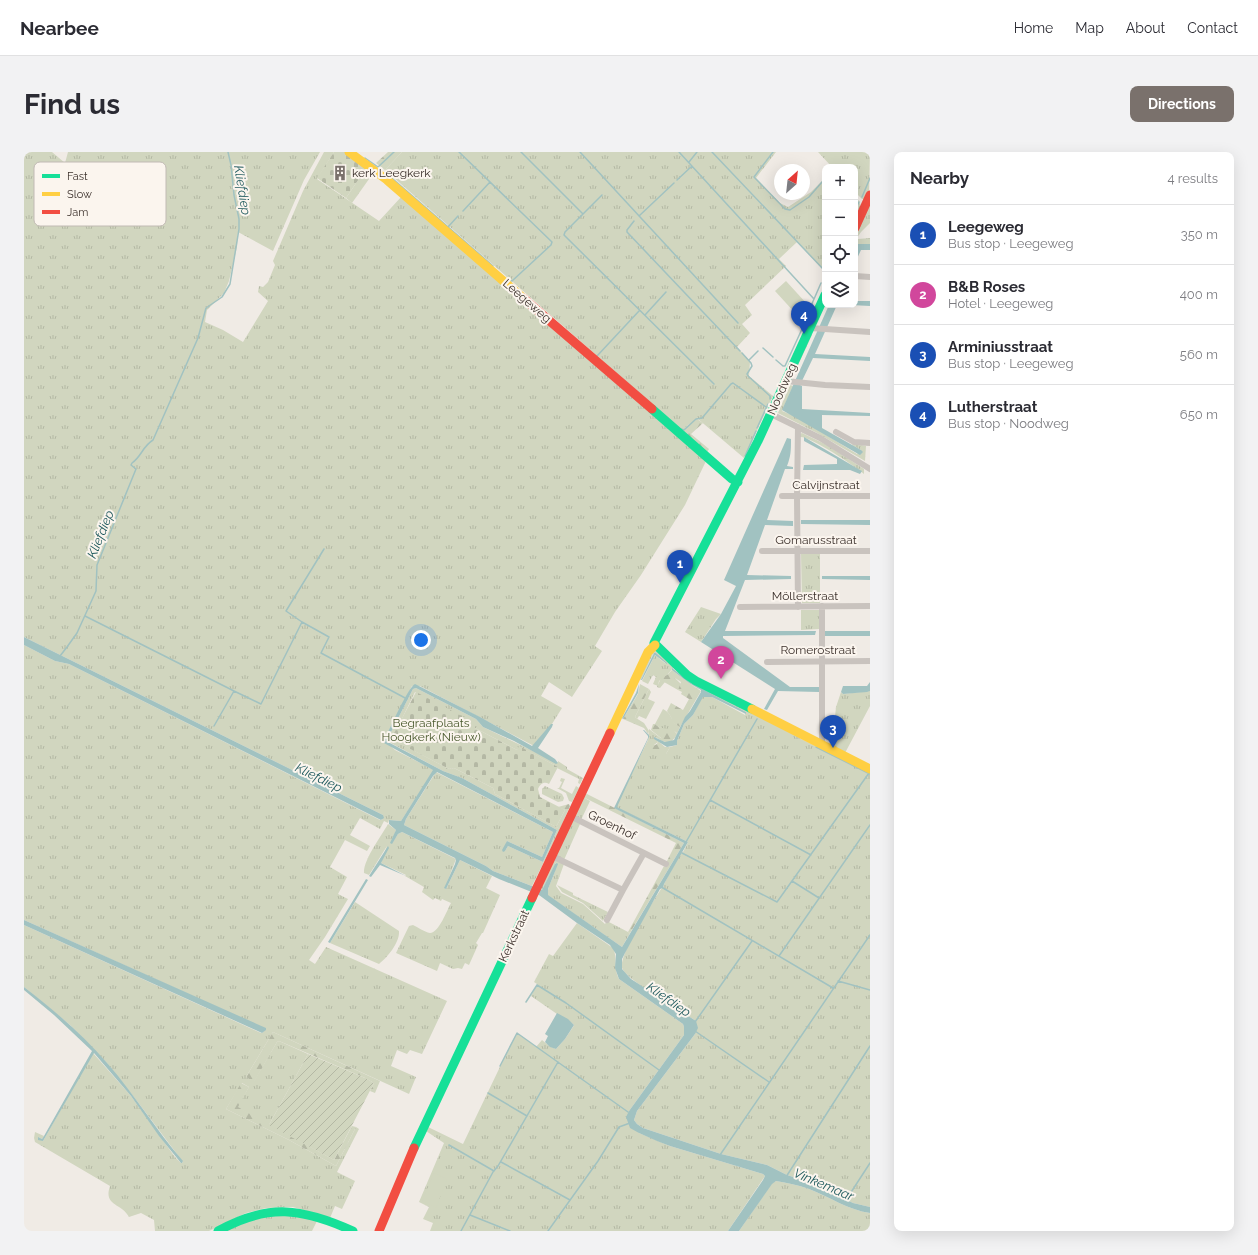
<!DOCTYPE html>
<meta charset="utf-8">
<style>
:root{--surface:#fff;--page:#f2f2f3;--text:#2b2b33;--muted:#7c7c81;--line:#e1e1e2;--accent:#7a716c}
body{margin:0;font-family:Raleway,sans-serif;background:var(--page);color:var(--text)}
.controls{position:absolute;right:12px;top:12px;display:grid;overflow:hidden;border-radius:8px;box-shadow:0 4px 16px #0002}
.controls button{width:36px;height:36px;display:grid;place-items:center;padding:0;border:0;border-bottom:1px solid var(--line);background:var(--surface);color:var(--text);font:20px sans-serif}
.compass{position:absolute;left:750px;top:12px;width:36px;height:36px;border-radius:50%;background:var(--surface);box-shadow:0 4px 16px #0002;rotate:27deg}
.you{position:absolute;left:397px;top:488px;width:14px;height:14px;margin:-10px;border:3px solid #fff;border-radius:50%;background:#1a73e8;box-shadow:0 0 0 6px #1a73e833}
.badge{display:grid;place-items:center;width:26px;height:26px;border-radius:50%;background:var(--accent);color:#fff;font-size:13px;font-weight:700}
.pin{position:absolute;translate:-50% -33px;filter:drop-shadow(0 1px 2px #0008)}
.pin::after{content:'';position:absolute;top:21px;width:14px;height:12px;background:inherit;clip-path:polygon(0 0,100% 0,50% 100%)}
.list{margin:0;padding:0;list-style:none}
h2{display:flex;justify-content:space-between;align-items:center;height:52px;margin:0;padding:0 16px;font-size:17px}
h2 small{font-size:13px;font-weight:400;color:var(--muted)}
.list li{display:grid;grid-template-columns:26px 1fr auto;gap:12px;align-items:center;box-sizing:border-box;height:60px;padding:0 16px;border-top:1px solid var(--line)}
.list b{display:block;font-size:15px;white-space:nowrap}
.list p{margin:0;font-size:13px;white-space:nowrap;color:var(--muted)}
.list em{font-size:13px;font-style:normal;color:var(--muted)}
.icon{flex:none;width:22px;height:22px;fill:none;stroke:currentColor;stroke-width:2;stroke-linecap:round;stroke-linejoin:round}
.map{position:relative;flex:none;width:846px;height:1079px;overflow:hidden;border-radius:8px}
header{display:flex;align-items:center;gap:24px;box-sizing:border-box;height:56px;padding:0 20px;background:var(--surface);border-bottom:1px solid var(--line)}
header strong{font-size:19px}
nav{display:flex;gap:22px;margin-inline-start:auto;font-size:14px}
.intro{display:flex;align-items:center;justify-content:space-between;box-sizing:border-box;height:96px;padding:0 24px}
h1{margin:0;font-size:28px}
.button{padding:10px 18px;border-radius:8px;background:var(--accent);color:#fff;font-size:14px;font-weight:700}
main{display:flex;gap:24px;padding:0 24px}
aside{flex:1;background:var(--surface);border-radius:8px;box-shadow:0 4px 16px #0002}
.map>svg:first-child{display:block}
</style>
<header>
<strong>Nearbee</strong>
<nav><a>Home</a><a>Map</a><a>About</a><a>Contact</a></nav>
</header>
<div class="intro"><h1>Find us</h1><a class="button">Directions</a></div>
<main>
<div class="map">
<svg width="846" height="1079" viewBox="0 0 846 1079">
<defs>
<pattern id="grass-tufts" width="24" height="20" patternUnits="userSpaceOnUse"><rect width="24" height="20" fill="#d1d6bf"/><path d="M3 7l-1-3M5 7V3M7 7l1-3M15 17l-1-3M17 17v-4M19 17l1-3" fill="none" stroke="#b4b8a4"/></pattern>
<pattern id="forest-firs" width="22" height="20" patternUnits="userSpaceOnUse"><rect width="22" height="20" fill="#d1d6bf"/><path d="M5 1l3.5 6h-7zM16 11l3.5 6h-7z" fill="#b4b8a4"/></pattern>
<pattern id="cemetery-stones" width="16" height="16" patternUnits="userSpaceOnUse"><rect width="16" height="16" fill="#d1d6bf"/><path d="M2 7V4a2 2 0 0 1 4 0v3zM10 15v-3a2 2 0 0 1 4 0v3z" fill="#b4b8a4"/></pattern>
<pattern id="garden-furrows" width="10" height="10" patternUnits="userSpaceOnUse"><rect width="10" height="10" fill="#d1d6bf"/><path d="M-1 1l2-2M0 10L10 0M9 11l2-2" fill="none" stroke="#b4b8a4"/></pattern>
</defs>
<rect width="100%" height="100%" fill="#f0ebe5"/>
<path fill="url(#grass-tufts)" d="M0,0h28l13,11 3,-11h252l-16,28 -31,71 -35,-19 -1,15 -8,34 -5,12 -17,17 -2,12 18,8 20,12 25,-41 -10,-9 1,-6 4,1 5,-5 7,-17 -2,-4 30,-70 21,-39h10l-17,27 62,42 23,-25 304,265 -21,44 -44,70 -26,37 -20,34 7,5 -30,46 -23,-15 -8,14 21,12 -10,16 -18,22 -114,-60h-8l-28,54 11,10 39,20 -33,51 -12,-1 -1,3 -4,-2 -4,8 -20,-11 -10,17 20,11 -3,5 -22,-11 -15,27 17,10 -9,17 10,5 -23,38 -16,23 6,4 11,-17 121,54 -25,53 -12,-4 -3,4 -10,-4 -6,16 25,11 -7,17 -136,-62 -27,45 8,4 23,-39 2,-1 29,13 -39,71 -32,-18 12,-20 -7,-4 -16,26 63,31 47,26 20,-39 3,2 -22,43 18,9 -13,28 -7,-3 -5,12 -37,-11 -27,1 -20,5 -37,18h-54l-1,-11 -13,-7 -12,4c-7,-14 -26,-11 -19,-31l-75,-44 -1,-4 1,-6 9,4 -2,3 -4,-2 5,4 50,-88 38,43 44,61 6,6 2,-1 -46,-61 -30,-38 -37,-38 -46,-38v-62l237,108h1l4,-4 -242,-109v-275l31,16 14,3 311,156h2l1,-5 -359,-178z
M378,0h374l-20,26 24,25 8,4 23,-15 14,-14v94l-28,-30 -18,17 7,7 -41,39 7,10 -10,9 8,9 -13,14 13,14 -1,15 24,20 -29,62 -46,-39 -10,6 -5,6 -298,-261z
M794,0h52l-1,38 -5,9h-2l-7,-7v-25h-23z
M831,43c9,13 6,13 0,26z
M846,49v22l-9,9 -6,9v-7z
M846,86v6h-12l-3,5v-4l3,-6z
M787,182l1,1 -19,41h-2z
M766,233l3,1 -11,25 15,6 60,37 4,-4 -9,-5 1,-2 13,3 -1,15 -48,-28 -39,-20z
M778,281l25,12 37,24v5c-9,-8 -54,-38 -64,-37v-3z
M777,402h19v49h-18z
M677,455l20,7 -5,5 -15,23 -16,-10z
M777,458h18v19l-18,1z
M630,497l31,26 114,61v2l71,35v434l-17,-4 -38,-19 -28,-9 -20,-10 -46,-11 -78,-26 -6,-4 -3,-4 3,-9 58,-77 1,-13c-12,-8 -71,-42 -74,-53 -3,-14 30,-65 39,-79l2,-1 1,-4 16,-30 3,-2 5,-10 -62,-30 -9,-4 -1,-2 32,-66 1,-11 13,10v2l-7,-4 3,5 -4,3 9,9h3l4,-7 7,-2v-4l7,-17 9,-9 9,-18h10l33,18 1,-3 -55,-29 -18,-15 -6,7 -8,6 -1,5 -5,-2 3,-7 -3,-2 -5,9 -6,-3 13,-26 11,9 -10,-11 -3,1 -12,26 -2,-1z
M651,526l6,6 -3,6 -14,-8z
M392,536l60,31 7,8 75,36v-2l9,6v2l16,9 -3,6 -2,-1 1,-4 -22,-11 1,-1 -38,-20 -3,3 -42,-22 -60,-36 -23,47 57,30 5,-1 39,20 2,6 65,35 -28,57 -39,-15 -7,-5 -82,-41 2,-6 30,-47 117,60 -11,25 -35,-16 -2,10 3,-5 35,16 14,-32 -95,-52 -19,-7 -56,-30v-1l26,-51z
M625,537l2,3 -3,7 7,3 -9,17 -7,-3 -2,3 -2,-2z
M846,539v15l-25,47 -13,-7 4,-39 5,-15 2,2z
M639,557c6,3 8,7 10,13l7,5 -3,7 -1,-2c-8,-2 -15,-2 -21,-8z
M537,626l4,1 -4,9 11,6 4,-8 3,2 -7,14 -3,-1 -3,-8 -9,-5h2l3,-6 -2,-1z
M521,634l17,8 2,4 -1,3 -5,1 -16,-8v-5z
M561,641l2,1 -9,21 7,-17 5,3 -9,19 -6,-3z
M549,668l7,4 -16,36 -7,-4 -1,-4z
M364,672l8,6 -4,13 6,-9 4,-2 54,27 -11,29 1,1 14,-29 32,16 -6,12 14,7 -17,38h-1l-6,10 2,2 -9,20 -4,-2 -3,6 -4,-1 -5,1 -13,-6 -3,8 -41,-18 13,-27 4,-1c5,2 11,7 17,8 9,0 17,-23 21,-30l-9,-4 -1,2 -6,-3 -2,2 -11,-8 2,-5 -19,-11 1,-1 -25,-12 6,-17 -18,29 -5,-2c-1,-13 18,-38 24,-49z
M530,708l10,4 -8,22 5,7 22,11 22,20 2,-3 23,12 -8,14 -75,-52c1,-11 9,-20 9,-32l-14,27 -2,-1z
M533,733l16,8v2l35,17 -5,9 -20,-18 -21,-11z
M331,750l44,29c1,11 -11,26 -20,33l-49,-21z
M553,771l36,25c5,10 0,20 6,31l64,45 1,3v8l-55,76 10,22 31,13 93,28 2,2 -37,55h-298l3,-8 -10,-4 6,-12 -10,-5 25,-59 -18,-12 2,-4 35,17 48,-100 6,-11 19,14 6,-7c4,3 8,7 14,9l9,-10 8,-12 1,-2 -6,-5 -11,-6 -26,-18 6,-12 -3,-2 15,-28 4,2z
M752,1029c11,2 22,4 33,8 21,8 39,21 61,24v18h-131l33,-48z
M269,1062l24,7 -5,10h-87c24,-14 41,-14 68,-17z"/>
<path fill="url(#forest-firs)" d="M364,0h14l-17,18 -9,-7z
M343,15l7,5 -22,31 -6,-5z
M673,267l6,4 -12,11 18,15 -3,5 -17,-15 -6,-8 5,-6z
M648,518l17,13 12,8 -21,36 -8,-5 -1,-5 -4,-6 4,-8 12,7 6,-11 -8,-5 1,-2 -4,-2 3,-8 -6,-4 -4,6 -6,-2 -5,6 -3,-1 4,-9 6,-3z
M616,532l9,5 -14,28 1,1 8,5 5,8 -1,3 -4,-6 -21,-9 15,-25z
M629,572h2c7,8 16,1 22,10 -3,7 -8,10 -15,7l-1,-3 -10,-8z
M634,589l7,6h5l-4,7h-3l-2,2 -6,-1 -4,-6 2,-3 4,-2z
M563,642l97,49 -54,90 -2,-1 36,-66 2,1 1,-6 9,-18 -91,-45z
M545,652l1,2 -10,23 -4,-2 9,-17 -7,-3z
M249,880l107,49 -5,12 -5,-2 4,-8 -9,-5 -86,-37 -2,1 -23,40 -8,-5z
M217,931l8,4 -11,20 96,53 18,-34 4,1 -20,39 -47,-26 -63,-31z"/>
<path fill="url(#cemetery-stones)" d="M310,0h12l21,15 -21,31 -29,-20z
M392,540l57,30 2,2v4l42,22 2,-4 39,21 -9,17c-5,-3 -9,0 -11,5l2,8 25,13 -9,17 -61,-33 -2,-6 -39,-20 -5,1 -58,-30z"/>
<path fill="url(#garden-furrows)" d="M284,902l57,24 1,-1 1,2 7,4 -40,77 -65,-35z"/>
<path fill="#d1d6bf" d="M762,129l21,23 -11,10 -21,-23z
M410,1021l13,6 -11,29 -14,-7z"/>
<path fill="#a1c2c1" d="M834,92h12v6h-9l-6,13v-14z
M831,149h15v5l-19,-1h4z
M805,153h8l-22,49 55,3v4l-57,-3 -13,27 2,1v23l68,4v3l-48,-1v13l39,22 2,2 -3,3 -78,-45z
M780,285l56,33 2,1 -2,3 -10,-4h-47l1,-5 33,-1v-5l-33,-18z
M763,286l4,1c0,11 0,17 -4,27l6,1v2h-8l-18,51 26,1v5l-28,-1 -18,50 44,1v3l-46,1 -20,51h91l-1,4 -92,1v2l67,49h29v5l-41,-1 -11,19 -3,-1 11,-20 -74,-47 20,-28 15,-28 -12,-6z
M777,368h69v5l-69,-1z
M798,424h48v4l-48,-1z
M801,479h45v5h-45z
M0,485l359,178 1,3 -3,2 -312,-156 -14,-3 -31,-16z
M630,501h2l11,10v1l-12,-9 -13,25h-1z
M648,516l19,15 55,29v2l-34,-17h-9l-10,18 -9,9 -7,17v4l-10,2 -13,-8v-2l11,5 9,-2 11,-23 5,-6 11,-19v-2l-12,-7 -17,-13z
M846,530v9l-3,1 -24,2 -2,-2 2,-6h24z
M391,532l65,33 52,29 19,-22h2l-1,3 -14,21 17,11 3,4 -2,1 -42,-23 -31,-14 -7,-8 -60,-31 -3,1 -26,51 1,2 55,29 19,7 95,52 -14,32 -35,-16 -3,5 -2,1 -1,-2 5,-9 35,16 11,-25 -116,-60 -4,4 -27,43 -2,6 82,41 7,5 49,19 13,-26 2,-1 1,1 -10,25v6l74,52 62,-104 -70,-35 34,-70v-2l-5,-6h1l5,5v2l-32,70 71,35 -24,42 -1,4 -3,1 -35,64 -3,6v10l9,10 65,42 2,7 -3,6 -58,77 -3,9 3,4 6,4 78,26 46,11 20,10 28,9 38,19 17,4v6c-22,-3 -40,-16 -61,-24 -11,-4 -22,-6 -33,-8l-4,3 -33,47h-11l35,-51 2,-4 -2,-2 -93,-28 -13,-5 -18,-8 -9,-5 -4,-11 3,-6 55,-76v-8l-1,-3 -64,-45 -4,-11 1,-14 -6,-9 -33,-22 -38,-28 -40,-16 -39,-19 -14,29 -2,-1 1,-2 10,-22 1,-4 -1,-2 -53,-26 -4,2 -6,10 -2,-1 6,-13 -7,-6v-4l12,1 32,-51 -49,-27v-3c5,-9 24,-53 31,-56z
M615,532l-1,9 -15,26 -1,-1 14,-25z
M364,694l1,2 -8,15 25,13 -26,-11 -9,12 -2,-1z
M342,727l2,1 -38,63 -2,-1z
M0,768l242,108v2l-4,3 -238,-108z
M0,835c30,23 59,48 84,77 27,31 48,66 75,97l-1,2h-1l-22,-27 -28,-40 -37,-43 -51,88 -5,-1v-3l4,2 2,-3 48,-85 -38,-36 -30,-25z
M533,861l11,6 6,6 -9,14 -9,10 -6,-2 -5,-5 3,-6 -3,-2z"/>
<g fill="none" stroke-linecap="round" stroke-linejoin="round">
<path stroke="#a1c2c1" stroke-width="1.5" d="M435,0l93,90 -1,3 -39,36 -3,-1
M497,0l62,62
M556,0l158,171
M655,0l135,147
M688,0l113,119
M749,0l-19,25 31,32 5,1 19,-13 13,-15
M341,6l13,9 16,-15
M665,10l8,-10
M362,21l107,93
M653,28l15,-14
M578,43l-37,37 -1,3 150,149
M838,45l8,-19
M831,58l4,-8
M439,59l27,-29
M615,64l35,-33
M610,69l-7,9v2l113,119
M424,75l10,-11
M621,163l21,-23
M780,170l17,-39
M739,196l10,9
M718,201l9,10 1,3 -5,8 1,2 22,20v3
M573,204l42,-45
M725,208l9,-9
M752,208l7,6h2l17,-37
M733,276l11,-24
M657,277l3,1 12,-11 6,-1 29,-34 2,-1 33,24
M721,304l11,-25
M300,397l-38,62 16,11 27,15 -8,16 86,46
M61,464l149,75
M36,504l7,-9 10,-14 19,-42 1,-26 39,-96 -5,-4 1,-2c10,-7 10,-16 21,-23l45,-102 8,-30 16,-11 8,-13 9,-55v-10l-5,-24 -3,-30 -3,-13
M190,574l20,-35 27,13 41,-82
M792,595l54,27
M686,648l101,55
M662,690l71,-123
M658,701l95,49 92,-129
M768,729l27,17
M639,736l170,100
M755,804l91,-131
M814,829l32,9
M502,850l11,-17 29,18 93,67
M671,870l57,-81
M671,879l74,51
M476,914l17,-33 111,79
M464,941l39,23
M425,993l45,26
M696,1003l150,-220
M477,1010l69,38
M762,1025l84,-131
M822,1048l24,-37
M446,1063l40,16
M437,1079l32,-59 5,-6 60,-104
M524,1079l50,-70 21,-34 11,-4"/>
<path stroke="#c9c3be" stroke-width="6" d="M831,124l15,1
M786,176l60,4
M762,229l39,4 45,2
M747,262l49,24 50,31
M812,280l18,10 16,1
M758,344h88
M738,399h108
M798,454v140
M716,455l130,-1
M774,455l-1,-110 1,-70
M743,510l103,-1
M546,664l74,37 -21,37
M620,701l22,11
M528,704l71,34 -16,30"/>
<path stroke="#16e098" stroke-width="9" d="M628,257l80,70 6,3
M728,557l-56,-28 -9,-6 -33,-32 104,-202 67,-146
M390,996l118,-250
M194,1079c50,-28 84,-23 135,0"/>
<path stroke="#ffcf43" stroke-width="9" d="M325,0l38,28 136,118
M728,557l118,60
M586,581l38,-81 7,-7"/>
<path stroke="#f24e42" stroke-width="9" d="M831,76l15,-33
M499,146l129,111
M508,746l78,-165
M355,1079l35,-83"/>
</g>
<defs>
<g id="building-bare" transform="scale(1.2)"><path d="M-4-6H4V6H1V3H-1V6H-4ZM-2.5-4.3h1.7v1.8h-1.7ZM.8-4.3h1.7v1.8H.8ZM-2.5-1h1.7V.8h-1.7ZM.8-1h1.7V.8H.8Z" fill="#7a716c" stroke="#fbf5ee" stroke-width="2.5" paint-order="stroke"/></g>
</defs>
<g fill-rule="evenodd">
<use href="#building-bare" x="316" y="21"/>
</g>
<g text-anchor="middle" stroke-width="4" stroke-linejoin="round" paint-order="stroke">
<g font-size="12" fill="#3b302b" stroke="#fbf5ee" text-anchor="start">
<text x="328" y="25">kerk Leegkerk</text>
</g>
<g font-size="12" fill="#3b302b" stroke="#fbf5ee">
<text transform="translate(503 149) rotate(41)" y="4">Leegeweg</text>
<text transform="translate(758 237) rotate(-66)" y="4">Noodweg</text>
<text x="802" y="337">Calvijnstraat</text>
<text x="792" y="392">Gomarusstraat</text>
<text x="781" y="448">Möllerstraat</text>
<text x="794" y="502">Romerostraat</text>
<text transform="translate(588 673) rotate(26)" y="4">Groenhof</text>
<text transform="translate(490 784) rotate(-65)" y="4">Kerkstraat</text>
</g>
<g font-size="12" fill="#4a5a2e" stroke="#fbf5ee">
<text x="407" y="575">Begraafplaats<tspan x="407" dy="14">Hoogkerk (Nieuw)</tspan></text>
</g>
<g font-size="13" font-style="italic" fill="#1f5a5e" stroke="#fbf5ee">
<text transform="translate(219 38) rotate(81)" y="5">Kliefdiep</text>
<text transform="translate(76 382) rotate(-68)" y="5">Kliefdiep</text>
<text transform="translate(295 625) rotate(26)" y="5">Kliefdiep</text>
<text transform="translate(645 847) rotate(35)" y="5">Kliefdiep</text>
<text transform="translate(800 1032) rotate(23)" y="5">Vinkemaar</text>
</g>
</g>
<rect x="10" y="10" width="132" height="64" rx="6" fill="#fbf5ee" stroke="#c1bab4" stroke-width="1"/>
<rect x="18" y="22" width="18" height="4" fill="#16e098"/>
<rect x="18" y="40" width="18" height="4" fill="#ffcf43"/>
<rect x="18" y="58" width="18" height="4" fill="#f24e42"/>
<g font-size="11" fill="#3b302b">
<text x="43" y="28">Fast</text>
<text x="43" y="46">Slow</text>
<text x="43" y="64">Jam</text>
</g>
</svg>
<div class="controls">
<button>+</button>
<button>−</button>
<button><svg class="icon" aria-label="locate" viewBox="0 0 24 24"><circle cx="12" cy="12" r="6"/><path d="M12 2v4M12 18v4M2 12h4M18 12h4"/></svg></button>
<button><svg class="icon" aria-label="layers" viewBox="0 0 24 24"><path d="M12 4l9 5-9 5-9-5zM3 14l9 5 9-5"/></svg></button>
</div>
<svg class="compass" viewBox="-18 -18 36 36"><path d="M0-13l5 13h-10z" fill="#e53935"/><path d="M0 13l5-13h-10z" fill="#7c7c81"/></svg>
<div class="you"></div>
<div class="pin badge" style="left:656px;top:431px;background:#1a4fb4">1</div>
<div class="pin badge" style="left:697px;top:527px;background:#d1479c">2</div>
<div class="pin badge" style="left:809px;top:596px;background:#1a4fb4">3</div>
<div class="pin badge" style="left:780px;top:182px;background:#1a4fb4">4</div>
</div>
<aside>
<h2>Nearby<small>4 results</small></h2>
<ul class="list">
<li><span class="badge" style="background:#1a4fb4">1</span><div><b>Leegeweg</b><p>Bus stop · Leegeweg</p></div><em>350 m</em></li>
<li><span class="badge" style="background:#d1479c">2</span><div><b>B&amp;B Roses</b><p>Hotel · Leegeweg</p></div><em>400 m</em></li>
<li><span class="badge" style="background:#1a4fb4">3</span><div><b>Arminiusstraat</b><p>Bus stop · Leegeweg</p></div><em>560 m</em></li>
<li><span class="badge" style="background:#1a4fb4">4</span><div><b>Lutherstraat</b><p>Bus stop · Noodweg</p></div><em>650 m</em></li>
</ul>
</aside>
</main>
